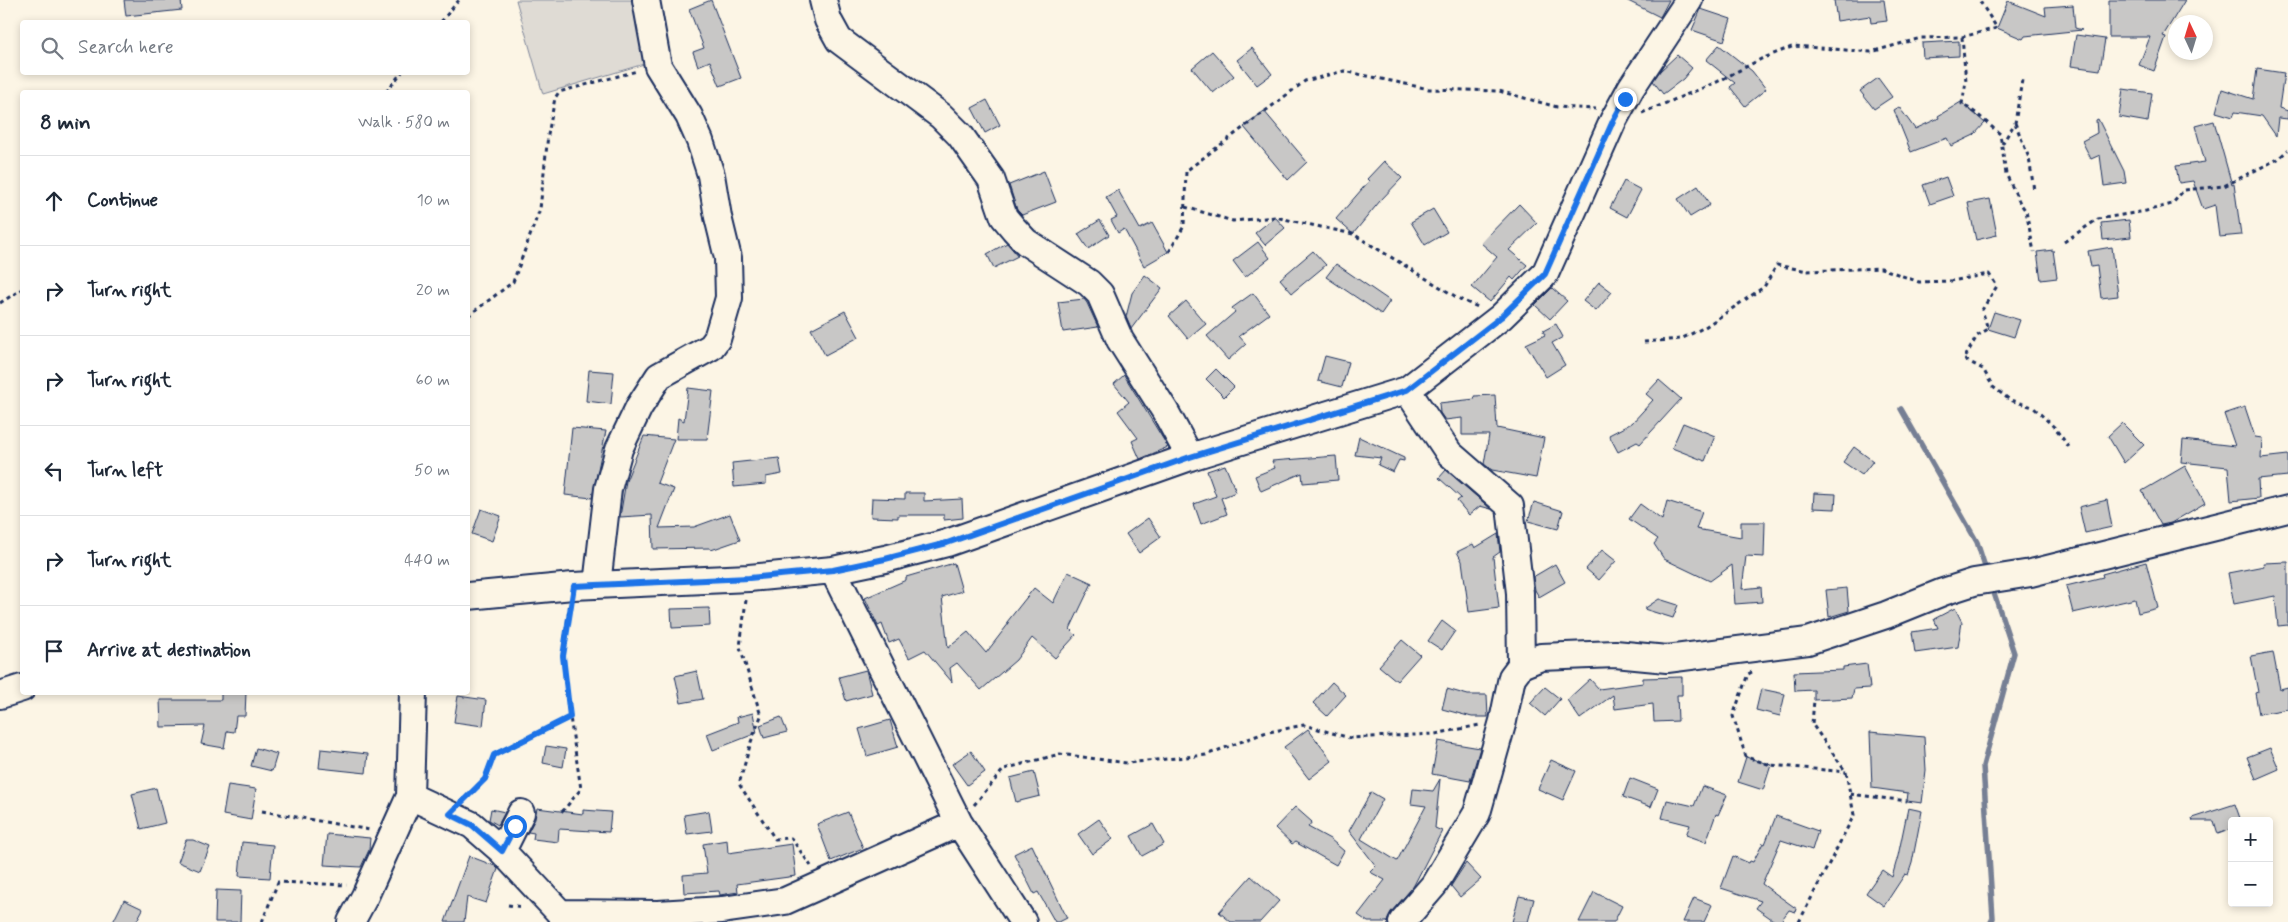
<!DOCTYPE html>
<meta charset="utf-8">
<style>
:root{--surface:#fff;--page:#f6f6f7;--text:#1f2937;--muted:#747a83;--line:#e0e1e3}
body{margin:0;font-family:Mynerve,sans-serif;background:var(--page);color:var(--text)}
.controls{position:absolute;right:15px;bottom:15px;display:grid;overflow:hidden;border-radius:5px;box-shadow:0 2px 8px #0003}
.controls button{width:45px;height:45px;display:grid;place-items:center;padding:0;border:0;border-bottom:1px solid var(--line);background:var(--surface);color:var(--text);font:25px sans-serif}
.compass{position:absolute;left:2168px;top:15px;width:45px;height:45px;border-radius:50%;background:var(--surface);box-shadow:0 2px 8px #0003;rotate:356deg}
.stop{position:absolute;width:15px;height:15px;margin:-11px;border:4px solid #1a73e8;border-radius:50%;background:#fff}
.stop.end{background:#1a73e8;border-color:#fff;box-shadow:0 1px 5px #0008}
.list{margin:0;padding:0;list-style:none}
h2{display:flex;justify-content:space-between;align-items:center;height:65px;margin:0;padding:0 20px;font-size:21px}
h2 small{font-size:16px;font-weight:400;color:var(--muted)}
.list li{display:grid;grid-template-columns:32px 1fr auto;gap:15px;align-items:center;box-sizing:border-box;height:90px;padding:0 20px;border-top:1px solid var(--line)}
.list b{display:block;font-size:19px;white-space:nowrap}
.list em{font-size:16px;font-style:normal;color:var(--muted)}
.icon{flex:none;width:28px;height:28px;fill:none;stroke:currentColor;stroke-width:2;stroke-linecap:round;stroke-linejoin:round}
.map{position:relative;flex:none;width:2288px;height:922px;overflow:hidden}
.search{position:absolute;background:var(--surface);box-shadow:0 2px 8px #0003;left:20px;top:20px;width:450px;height:55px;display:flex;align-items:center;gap:12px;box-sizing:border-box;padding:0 18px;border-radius:5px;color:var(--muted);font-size:19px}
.panel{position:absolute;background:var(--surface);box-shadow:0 2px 8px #0003;left:20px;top:90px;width:450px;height:605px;border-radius:5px}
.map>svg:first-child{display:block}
</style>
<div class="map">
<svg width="2288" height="922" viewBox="0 0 2288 922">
<rect width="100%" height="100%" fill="#fcf5e5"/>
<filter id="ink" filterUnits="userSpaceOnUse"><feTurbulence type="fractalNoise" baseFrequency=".02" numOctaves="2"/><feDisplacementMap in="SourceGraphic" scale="10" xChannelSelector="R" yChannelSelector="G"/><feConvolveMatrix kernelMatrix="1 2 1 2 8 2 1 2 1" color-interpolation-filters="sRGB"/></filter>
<g filter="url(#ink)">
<path fill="#dfdbd4" stroke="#7d8599" d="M516,0h124l14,61 -111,33z"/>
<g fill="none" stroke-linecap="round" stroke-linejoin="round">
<path stroke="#767f94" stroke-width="5.5" d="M1901,409l76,133 10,31
M1991,922l2,-4 -10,-152 31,-113 -22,-66"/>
</g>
<path fill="#c8c7c6" stroke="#1b2f5e" d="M124,0h57l1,10 -56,6z
M711,0l30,78 -21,8 -10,-25 -12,5 -5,-14 11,-4 -15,-39z
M1626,0h43l-9,17z
M1834,0h50l3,21 -16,2 -1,-7 -33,5z
M2109,0h76l-22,36 3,1 -12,34 -15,-6 11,-28h-41z
M2008,1l38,15 -1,-9 28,-2 2,23 7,2 -57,6 -2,3 -26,-11z
M1701,9l30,10 -7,22 -32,-11z
M2076,35l29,4 -5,31 -29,-4z
M1959,41v15l-36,2 -1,-15z
M1719,45l33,26 14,18 -21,17 -15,-19 5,-4 -29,-23z
M1252,48l20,26 -15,11 -20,-25z
M1212,51l22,25 -21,17 -21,-25z
M1677,55l15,13 -9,11 -20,15 -10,-13 7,-10z
M2257,69l27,4 -5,35 9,3v8l-10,-1 -2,18 -14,-20 -27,-4 -2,5 -17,-5 6,-23 31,10z
M1878,78l14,19 -18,12 -14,-18z
M2123,89l29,4 -4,29 -29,-5z
M987,100l13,25 -15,8 -13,-25z
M1961,102l24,21 -11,12 -23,11 -4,-8 -36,14 -17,-42 5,-3 16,22 24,-11 -1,-2z
M1264,111l43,51 -19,18 -44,-53z
M2098,119l26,52 2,12 -22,3 -4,-31 -9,4 -9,-18 15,-8 -1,-13z
M2214,121l18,64 2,-1 7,51 -22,2 -4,-32 -12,4 -10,-28 -14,2 -3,-17 29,-4 -10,-36z
M1384,161l18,17 -22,23 -27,33 -17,-15 33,-38 -2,-2z
M1044,171l12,31 -34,13 -5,-5 -8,-25z
M1946,177l7,19 -23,8 -7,-19z
M1624,181l17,9 -14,27 -17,-9z
M1698,186l12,19 -20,12 -12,-18z
M1118,190l22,39 12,-6 16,29 -24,14 -20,-37 -6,4 -7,-13 6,-3 -11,-20z
M1990,199l7,36 -21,5 -8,-37z
M1519,204l18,19 -28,27 18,15 -13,15 -3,-3 -21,25 -18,-15 25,-30 -16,-14z
M1433,209l14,23 -22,13 -14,-23z
M1275,217l10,11 -20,17 -10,-12z
M1100,220l9,15 -21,14 -10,-15z
M2129,220l2,17 -28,3 -2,-17z
M1258,242l12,16 -25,19 -12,-16z
M1007,243l11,13 -24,12 -7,-14z
M2112,247l6,49 -17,2 -4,-32 -6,1 -3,-16z
M2053,250l4,28 -16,2 -4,-28z
M1313,251l13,14 -34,28 -12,-14z
M1336,264l54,37 -9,13 -55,-37z
M1145,275l17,13 -31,41 -5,-12 6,-24z
M1599,282l13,10 -16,19 -13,-10z
M1552,288l15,13 -17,18 -15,-14z
M1253,293l16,21 -30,22 7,8 -18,16 -21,-24 28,-24 -3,-4z
M1084,299l3,4 11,24 -35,5 -5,-30z
M1186,301l20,23 -18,15 -19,-23z
M845,311l14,26 -34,18 -14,-26z
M1994,312l26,8 -6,17 -26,-8z
M1556,324l7,13 -11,6 13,22 -19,12 -20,-33 19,-9 -2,-4z
M1325,356l24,6 -7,25 -24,-6z
M1216,369l18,18 -10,10 -18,-18z
M589,370l25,2 -3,32 -25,-3z
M1124,375l44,72 -28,12 -8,-18 6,-3 -20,-27 11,-9 -15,-18z
M1659,380l22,19 -41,45 -3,-2 -19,10 -9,-17 23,-12 21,-23 -7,-6z
M688,388l25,3 -6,48h-31l2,-21 6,3z
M1495,395l2,33 47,10 -8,40 -44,-8 -8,-6 5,-29h-27v-17l-17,2 -5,-7 -1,-10 36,-4 -1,-3z
M2245,407l10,30 7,1 -1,20 27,-3v21l-30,3 1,19 -28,3 -3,-34 -47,-5 2,-22 52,6 -11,-32z
M1683,423l32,13 -10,25 -33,-13z
M2122,423l22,22 -20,18 -16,-27z
M572,428l34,3 -14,67 -27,-3z
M644,436l30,3 -17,44 17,6 -15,39 35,-1 36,-13 10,26 -29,10 -1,-2 -57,1 -1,-34 -32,2 6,-36z
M1359,437l45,21v3l-5,-1 -6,12 -15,-7 3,-7 -26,-3z
M1854,447l19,14 -11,14 -19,-13z
M1336,456l2,24 -35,3 -1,-10 -41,18 -6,-15 20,-8 -3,-7z
M779,458l3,16 -16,3v7l-32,3 -2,-24z
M1225,465l11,27 -15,6 6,16 -26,10 -7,-20 22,-8 -9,-25z
M2185,466l20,37 -34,20 -10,2 -19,-34z
M1446,470l45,39 -11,-3 -11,9 -12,-14 4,-3 -22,-20z
M905,493h19v8l38,-2 1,19 -19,2v-5h-46v3l-27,-1 1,-19 33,1z
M1814,493l22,1 -1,15 -22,-1z
M2107,500l5,27 -27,6 -6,-26z
M1667,501l35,11 -6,17 45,8v-15h24l-1,35 -18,-1 -4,33 19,-2 1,15 -27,2 -3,-39 -22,16 -46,-22 -10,-15 4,-5 -29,-20 11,-15 22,16z
M1534,502l29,9 -5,18 -30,-8z
M481,509l20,7 -9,25 -20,-7z
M1148,518l13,19 -22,16 -13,-19z
M1498,534l2,18 -7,5 6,51 -30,4 -7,-51 -5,-9 16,-8 2,4z
M1602,550l14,11 -17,19 -13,-11z
M2146,562l12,46 -20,5 -3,-14 -62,14 -7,-27 37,-9 -1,-3z
M2288,562v63l-10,1 -3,-30 -41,8 -6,-31 36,-7 -1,-3z
M954,563l8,28 -20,6 6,51 20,-16 18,21 23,-30 -2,-1 27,-34 19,15 15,-31 24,11 -22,46 6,6 -21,23 -23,-20 -16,22 -35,30 -24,-27 -7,5 2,14 -27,-32 -16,8 -10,-19 -10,4 -7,-19 -4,2 -13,-28 41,-18v-3z
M1555,564l10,18 -26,15 -4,-7 -2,-13z
M1847,588l2,23 -20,6 -3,-27z
M1659,599l19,6 -5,13 -29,-9z
M709,608l1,18 -38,2 -1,-19z
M1955,608l7,14 -4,25 -43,6 -3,-21 26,-4 -4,-9z
M1442,621l13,10 -13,19 -14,-9z
M1402,640l18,15 -23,26 -18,-15z
M2273,652l7,37 8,-2v22l-29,5 -4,-21 3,-1 -7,-36z
M1867,664l3,24 -16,1 -2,9 -38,2v-10l-19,1 -1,-19 49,-2v-3z
M866,670l6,24 -26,7 -7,-24z
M697,671l6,28 -22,4 -6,-27z
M1682,677v18h-5l1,26 -24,1 -1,-18 -38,5 -2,-14 -33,24 -13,-19 23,-21 9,10 44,-6v-5z
M1332,682l14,13 -19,21 -14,-13z
M1545,687l15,12 -15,17 -15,-13z
M1447,689l21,6h19l1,22h-16l-30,-8z
M1761,689l24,5 -5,22 -24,-6z
M221,692h25l-1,24h-9l-2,16 -7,-1 -3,17 -23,-4 4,-18 -44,1 -1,-27h61z
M458,696l28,4 -3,26 -29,-4z
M753,713l4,20 -44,17 -6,-16 31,-12 -1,-5z
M781,717l6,15 -23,6 -4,-13z
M890,720l8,27 -31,9 -8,-27z
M1308,729l24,32 -23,18 -25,-32z
M1870,732l54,5 2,33 -4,33 -15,-2 1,-8 -36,-5z
M1438,741l42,7 -10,33 -38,-7z
M546,746l20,3 -3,18 -20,-4z
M256,748l21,6 -5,17 -21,-5z
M2270,748l9,21 -23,10 -9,-22z
M321,749l47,5 -2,19 -47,-5z
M971,751l14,21 -18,13 -15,-21z
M1746,757l25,8 -8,25 -25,-8z
M1551,760l25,11 -13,29 -25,-11z
M1034,772l6,24 -24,6 -6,-24z
M1630,778l28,11 -7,18 -28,-10z
M1440,779l-5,49 7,3 -29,56 -22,25 -4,10h-19l-10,-7 27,-35 -15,-8 6,-6 -27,-35 22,-39 12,7 -22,40 36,22 29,-55 -15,-2 2,-15 20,2z
M228,785l28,4 -5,31 -28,-5z
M1702,786l25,9 -9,20 -2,-1 -10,28 -20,-7 4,-10 -28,-7 5,-18 27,6z
M156,788l9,35 -24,6 -9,-35z
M2235,804l6,17h-9v8l-14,5 -4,-13h-21l-1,-3z
M1295,807l17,15 -4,5 22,12 14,12 -8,14 -41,-23 -3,2 -17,-16z
M537,808l46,6v-4l28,2 -2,20 -50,-3 -1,13 -25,-3 1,-6 -6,-1 7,-13z
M1908,808l14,3 -10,52 -4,12 -3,-1 -21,32 -18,-13 16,-23 10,7 6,-21z
M491,809l14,3 -7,13 -9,-5z
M709,811l3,20 -25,3 -3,-19z
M848,812l15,36 -32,13 -14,-37z
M1776,816l42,15 -6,19 -31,-10 -19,44 35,25 -1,3 -7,-2 -9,12h-4l-20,-14 5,-7 -40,-13 12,-32 16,7 1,-2 3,1 10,-19 2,1z
M1099,819l14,20 -21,15 -14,-20z
M1153,824l11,20 -22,12 -11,-20z
M327,834l43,4 -1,12 -8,17 -37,-2z
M186,840h7l17,7 -10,24 -22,-9z
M727,840l1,13 64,-9 4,32 -59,8 1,8 -18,3 -1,-4 -35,2 -1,-18 24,-2 -4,-29z
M242,842l31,3 -3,33 -31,-2z
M1032,845l35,73 -8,4h-4l-17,-30 -4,2 -20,-40z
M469,856l26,10 3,3 -12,34 -19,-6 -3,25h-19z
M1466,863l15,16 -21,18 -9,-11z
M1251,876l28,25 -19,21h-29l-12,-10z
M216,890l25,1 -1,31h-25z
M1594,892l28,14 -8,16h-35z
M1519,896l15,3 -6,23h-16z
M1694,898l18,7 -8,17h-21z
M124,900l19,9 -7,13h-23z"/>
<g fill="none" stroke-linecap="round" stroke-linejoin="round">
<g stroke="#1b2f5e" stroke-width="30">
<path id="minor" d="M823,0l5,20 11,20 102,76 19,19 31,44 13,38 10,12 12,13 63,41 11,11 20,46 45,71 25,46
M1407,390l42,63 61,53 10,87 1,72
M833,570l126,253 64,99
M597,585l11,-96 11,-40 20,-42 20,-31 52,-29 6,-8 12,-41 -1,-40 -10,-41 -7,-42 -11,-34 -11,-25 -31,-50 -12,-66
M468,596l105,-10 176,-8 84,-8 52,-11 62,-16 243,-86 217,-67 94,-73 44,-43 68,-153 18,-33 58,-88
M0,695l22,-7
M410,796l62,29 30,26 19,-38
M502,851l58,62 98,1 64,-4 63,-9 174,-78
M351,922l14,-26 45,-100 3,-104
M1402,922l32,-37 43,-72 26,-92 9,-44 9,-12 20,-8 74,-3 52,5 141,-18 78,-26 57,-23 31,-10 57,-9 257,-64"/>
</g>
<path stroke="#1b2f5e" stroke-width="3" stroke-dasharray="4 4" stroke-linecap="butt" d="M441,22l18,-22
M1962,37l4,45 -4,22 14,9 24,21 6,40 14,29 6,8 8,41
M386,92l16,-20
M1642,113l75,-31 44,-23 33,-13 77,6 50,-14 41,-1 35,-9 -18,-28
M2015,123l14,35 5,32
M2002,144l13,-21 7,-43
M1185,207l48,14 42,-4 78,17 110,67 15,6
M2064,242l34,-23 48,-8 26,-7 12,-14 40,-4 54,-27 10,-9
M1169,252l15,-26 2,-55 119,-90 39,-10 85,18 70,2 58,16 39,2
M0,303l22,-14
M468,316l45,-34 27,-73 8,-74 7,-37 4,-6 78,-21
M1644,342l37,-3 24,-12 59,-40 13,-22 30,6 74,-3 38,14 32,-1 38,-7 8,12 -15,24 6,19 -11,7 -13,23 19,10 10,18 17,13 23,7 21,20 15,20
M746,600l-6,47 21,69 -10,26 -12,42 36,55 16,-1 20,28
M1752,672l-4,2 -15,42 13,41 25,8 75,7
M1850,794l57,7
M466,798l19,-19 9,-24 76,-38 -7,-61 7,-50
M974,805l30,-36 56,-15 67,9 79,-8 58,-22 40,-8 46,13 85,-4 45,-9
M262,811l108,19
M562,812l19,-23 -11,-72
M508,905l15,2
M262,922l16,-40 69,3
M1799,922l55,-107 -8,-43 -34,-48 2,-24"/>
<use href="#minor" stroke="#fcf5e5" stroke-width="26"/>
</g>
</g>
<g fill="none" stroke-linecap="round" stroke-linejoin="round" filter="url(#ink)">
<path stroke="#1a73e8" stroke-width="6" d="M515,826l-13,25 -30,-26 -22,-11 35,-35 9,-24 76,-38 -7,-61 11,-70 175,-8 84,-8 52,-11 62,-16 243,-86 217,-67 94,-73 44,-43 68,-153 12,-22"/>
</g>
</svg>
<div class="controls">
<button>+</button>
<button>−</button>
</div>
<svg class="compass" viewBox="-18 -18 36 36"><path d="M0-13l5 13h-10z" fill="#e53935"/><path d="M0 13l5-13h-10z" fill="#747a83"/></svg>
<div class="stop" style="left:515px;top:826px"></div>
<div class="stop end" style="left:1625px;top:99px"></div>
<div class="search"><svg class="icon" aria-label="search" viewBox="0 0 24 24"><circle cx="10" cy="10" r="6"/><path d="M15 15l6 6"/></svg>Search here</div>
<section class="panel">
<h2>8 min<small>Walk · 580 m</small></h2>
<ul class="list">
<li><svg class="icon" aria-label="ahead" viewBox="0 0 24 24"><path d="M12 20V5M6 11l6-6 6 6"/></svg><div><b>Continue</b></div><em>10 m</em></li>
<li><svg class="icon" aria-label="right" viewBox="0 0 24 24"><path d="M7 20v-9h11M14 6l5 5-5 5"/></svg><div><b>Turn right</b></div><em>20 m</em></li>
<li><svg class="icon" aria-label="right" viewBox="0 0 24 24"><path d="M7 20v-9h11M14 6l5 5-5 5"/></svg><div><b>Turn right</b></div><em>60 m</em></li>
<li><svg class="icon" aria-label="left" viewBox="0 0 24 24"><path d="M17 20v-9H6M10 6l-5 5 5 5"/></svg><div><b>Turn left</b></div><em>50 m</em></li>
<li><svg class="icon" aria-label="right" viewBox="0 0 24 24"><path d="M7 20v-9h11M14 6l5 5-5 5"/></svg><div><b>Turn right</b></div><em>440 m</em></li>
<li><svg class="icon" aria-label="arrive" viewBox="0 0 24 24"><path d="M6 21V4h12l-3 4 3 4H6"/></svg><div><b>Arrive at destination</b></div></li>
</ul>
</section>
</div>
